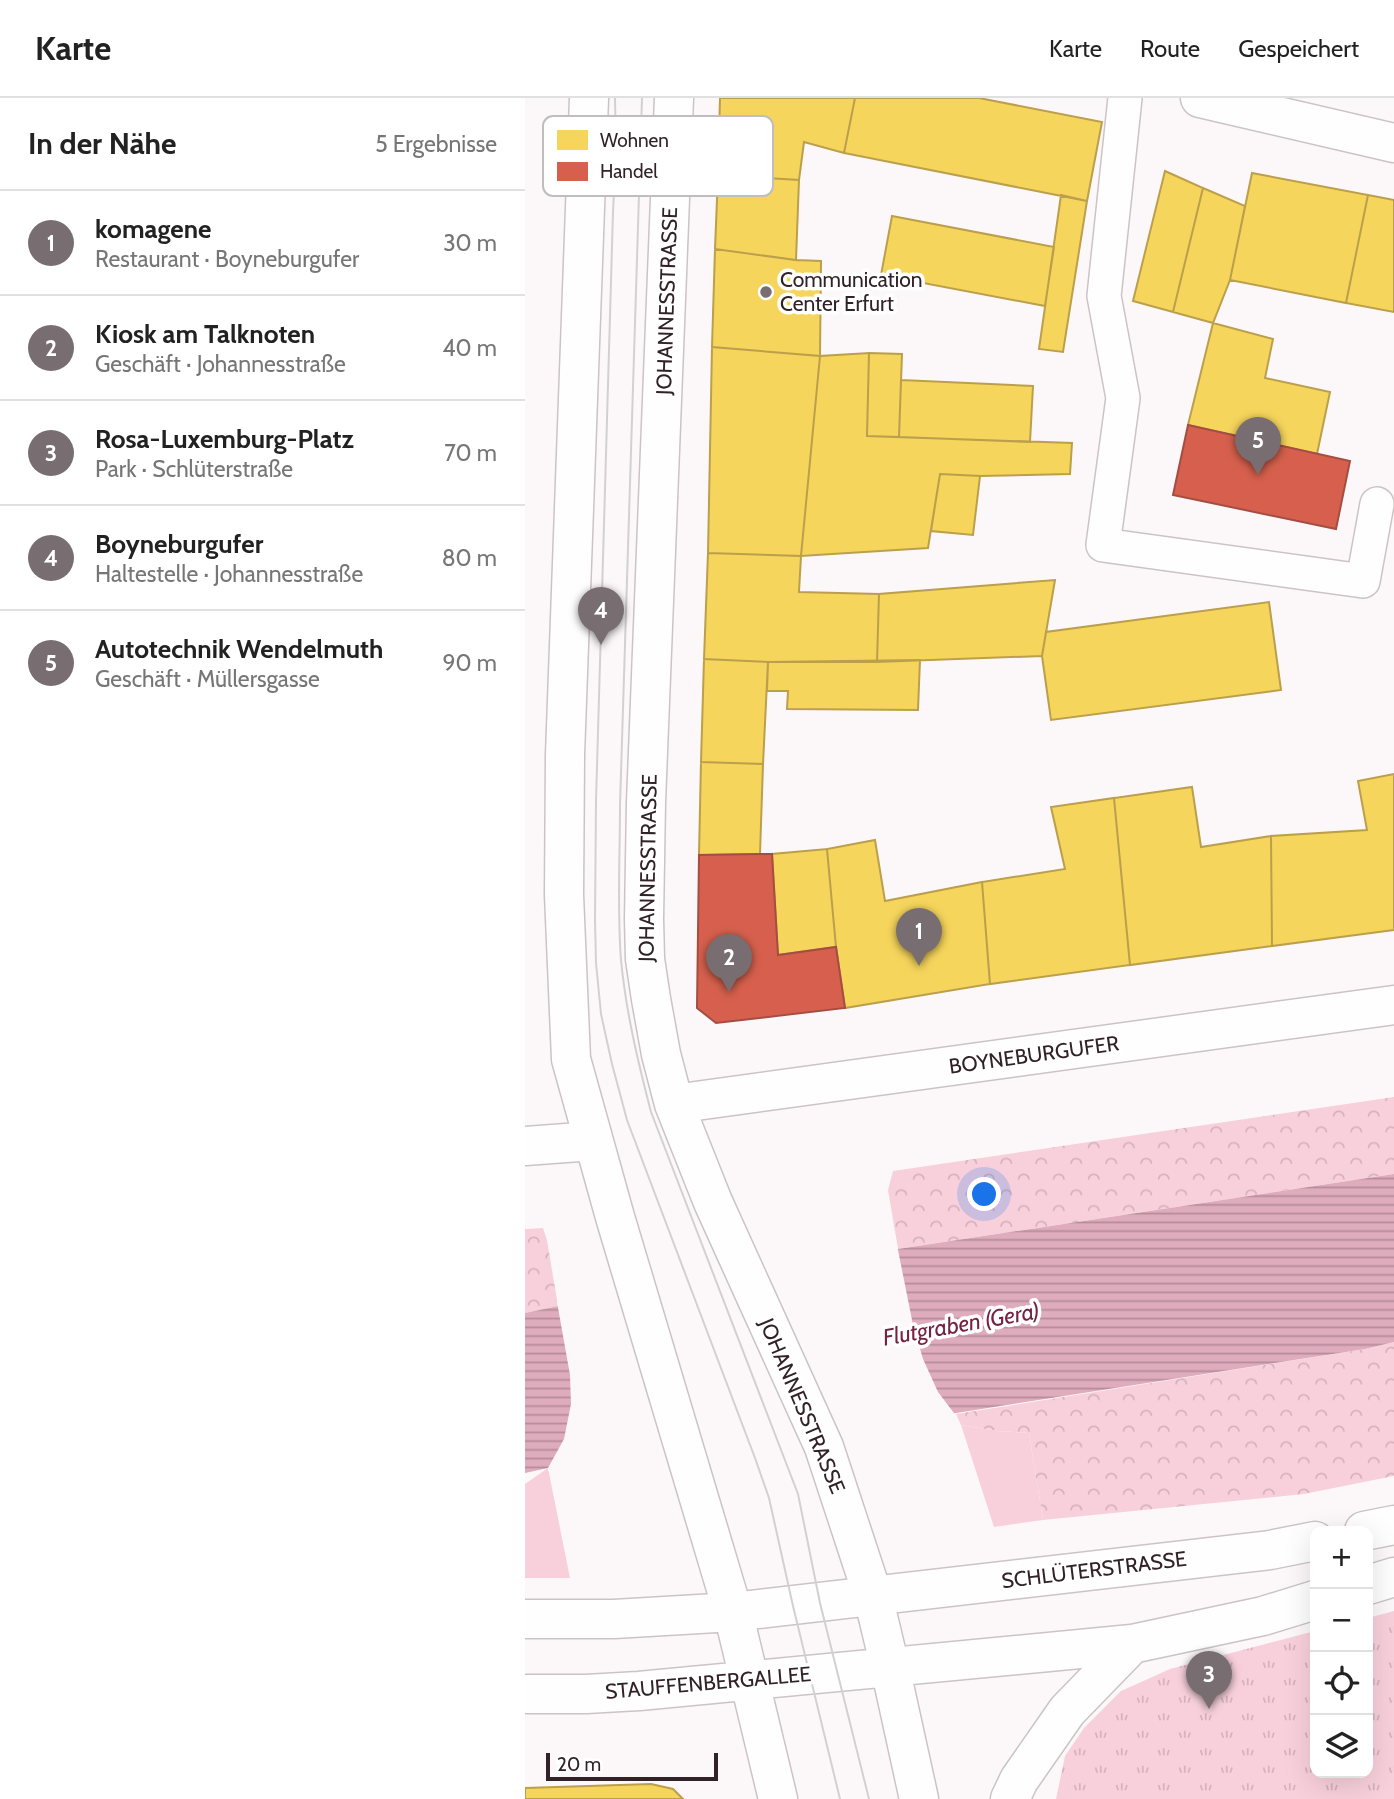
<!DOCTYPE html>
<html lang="de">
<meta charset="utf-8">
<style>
:root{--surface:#fff;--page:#f2f2f2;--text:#222;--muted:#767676;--line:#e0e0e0;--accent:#786d70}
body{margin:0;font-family:Cabin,sans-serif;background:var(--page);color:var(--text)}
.controls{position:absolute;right:21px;bottom:21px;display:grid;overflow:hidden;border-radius:14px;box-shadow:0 7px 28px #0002}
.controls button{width:63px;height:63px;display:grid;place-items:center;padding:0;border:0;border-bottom:2px solid var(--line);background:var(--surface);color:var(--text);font:35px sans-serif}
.scale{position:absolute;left:21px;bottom:18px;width:172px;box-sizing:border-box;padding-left:7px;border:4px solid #312227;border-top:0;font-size:19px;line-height:24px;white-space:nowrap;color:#312227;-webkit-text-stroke:5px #fff;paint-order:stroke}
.you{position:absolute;left:460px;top:1097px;width:24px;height:24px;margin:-18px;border:5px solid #fff;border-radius:50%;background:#1a73e8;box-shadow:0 0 0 10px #1a73e833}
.badge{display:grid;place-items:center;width:46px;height:46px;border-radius:50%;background:var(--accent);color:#fff;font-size:23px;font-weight:700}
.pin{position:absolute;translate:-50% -58px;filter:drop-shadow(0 2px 4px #0008)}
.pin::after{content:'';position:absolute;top:37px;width:24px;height:21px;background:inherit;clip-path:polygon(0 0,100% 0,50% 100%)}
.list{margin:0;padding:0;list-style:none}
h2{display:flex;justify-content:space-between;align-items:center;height:91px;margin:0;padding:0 28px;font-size:30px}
h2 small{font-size:23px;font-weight:400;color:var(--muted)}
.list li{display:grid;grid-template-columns:46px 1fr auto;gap:21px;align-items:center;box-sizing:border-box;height:105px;padding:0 28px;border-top:2px solid var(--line)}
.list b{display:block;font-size:26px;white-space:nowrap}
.list p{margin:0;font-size:23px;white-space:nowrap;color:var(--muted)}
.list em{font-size:23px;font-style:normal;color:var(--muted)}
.icon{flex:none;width:38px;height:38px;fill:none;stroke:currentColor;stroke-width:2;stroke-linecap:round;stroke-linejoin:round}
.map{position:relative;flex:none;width:869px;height:1701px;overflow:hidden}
header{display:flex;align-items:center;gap:42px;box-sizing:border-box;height:98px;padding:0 35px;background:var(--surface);border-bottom:2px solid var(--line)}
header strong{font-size:33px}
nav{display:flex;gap:38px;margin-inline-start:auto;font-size:24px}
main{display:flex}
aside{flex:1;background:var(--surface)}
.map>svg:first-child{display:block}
</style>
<header>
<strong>Karte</strong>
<nav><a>Karte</a><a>Route</a><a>Gespeichert</a></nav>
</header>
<main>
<aside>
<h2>In der Nähe<small>5 Ergebnisse</small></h2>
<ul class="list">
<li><span class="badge">1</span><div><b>komagene</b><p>Restaurant · Boyneburgufer</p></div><em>30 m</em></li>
<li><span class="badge">2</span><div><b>Kiosk am Talknoten</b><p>Geschäft · Johannesstraße</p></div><em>40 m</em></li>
<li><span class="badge">3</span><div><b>Rosa-Luxemburg-Platz</b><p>Park · Schlüterstraße</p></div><em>70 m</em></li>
<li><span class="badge">4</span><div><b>Boyneburgufer</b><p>Haltestelle · Johannesstraße</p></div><em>80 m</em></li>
<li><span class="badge">5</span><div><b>Autotechnik Wendelmuth</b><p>Geschäft · Müllersgasse</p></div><em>90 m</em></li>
</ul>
</aside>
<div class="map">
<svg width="869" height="1701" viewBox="0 0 869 1701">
<defs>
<pattern id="forest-crowns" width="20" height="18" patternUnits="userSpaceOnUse" patternTransform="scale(1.75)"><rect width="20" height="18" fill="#f8d0dc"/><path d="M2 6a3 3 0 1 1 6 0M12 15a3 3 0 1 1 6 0" fill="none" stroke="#d5b2bd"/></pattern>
<pattern id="park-tufts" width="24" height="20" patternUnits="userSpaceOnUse" patternTransform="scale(1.75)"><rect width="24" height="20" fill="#f8d0dc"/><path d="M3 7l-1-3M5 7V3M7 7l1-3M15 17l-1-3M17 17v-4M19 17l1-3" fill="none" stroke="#d5b2bd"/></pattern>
<pattern id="water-rules" width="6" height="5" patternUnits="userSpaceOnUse" patternTransform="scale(1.75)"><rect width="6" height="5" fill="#dfacbd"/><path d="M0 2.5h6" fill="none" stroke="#b58c9a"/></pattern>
</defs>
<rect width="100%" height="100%" fill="#fcf8f9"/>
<path fill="#f8d0dc" d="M436,1327l37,6 31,2 14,87 -49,7z
M23,1370l22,110h-45v-94z"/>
<path fill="url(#forest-crowns)" d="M869,999v77l-496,75 -10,-59 5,-19z
M18,1130l4,12 11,66 -33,7v-84z
M869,1244v134l-90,18 -261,26 -14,-87 -31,-2 -37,-6 -5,-11 409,-65z"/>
<path fill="url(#park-tufts)" d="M869,1513v188h-338l9,-43 19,-28 37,-37 49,-22 145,-38v142h53v-155z"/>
<path fill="url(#water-rules)" d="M869,1076v168l-29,7 -409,64 -408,55 -23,5v-160l33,-7 340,-57z"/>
<path fill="#fcf8f9" d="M372,1147l16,80 10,34 15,33 19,25 -409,54v-3l16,-29 7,-35 -1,-29 -13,-73z"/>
<path fill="#f6d55c" stroke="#bb9f4c" stroke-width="2" d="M195,0h135l-11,55 -40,-11 -5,38 -81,-5z
M330,0h124l123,24 -15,79 -243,-48z
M640,73l38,17 -30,124 -40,-11z
M727,75l116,22 -22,108 -116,-23z
M193,77l81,5 -3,80 -81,-11z
M678,90l42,18 -15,74 -17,43 -40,-11z
M536,97l26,6 -24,151 -24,-3z
M843,97l26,5v112l-48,-9z
M367,118l162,31 -9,59 -164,-31z
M190,151l81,11 25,1 -1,95 -108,-9z
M688,225l60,16 -8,39 65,14 -13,62 -129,-29z
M187,249l108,9 -19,200 -93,-3z
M344,255l33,1 -3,83 -32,-1z
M344,255l-2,83 205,7 -2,31 -90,2 -40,-2 -12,74 -127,8 19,-200z
M376,282l132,6 -3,56 -131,-5z
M415,376l40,2 -7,59 -42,-4z
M183,455l93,3 -2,36 80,2 -2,68h-109l-64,-3z
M530,482l-13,76 -165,6 2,-68z
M744,504l12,88 -230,30 -9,-64 4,-24z
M179,561l64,3 -5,102 -62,-2z
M395,562l-2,50 -131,-1 1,-18h-21l1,-29z
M176,664l62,2 -3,90 -61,1z
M869,676v156l-122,16 -1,-110 96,-6 -9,-49z
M667,689l9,60 70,-11 1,110 -142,19 -16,-167z
M589,700l16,167 -140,19 -8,-102 83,-13 -14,-62z
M350,742l10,61 97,-19 8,102 -145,24 -9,-61 -9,-98z
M302,751l9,98 -58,8 -6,-101z
M126,1686l22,5 10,10h-158v-11z"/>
<path fill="#d6604d" stroke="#a44d42" stroke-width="2" d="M663,327l162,36 -14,68 -163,-34z
M235,756h12l6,101 58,-8 9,61 -129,15 -19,-15 2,-153z"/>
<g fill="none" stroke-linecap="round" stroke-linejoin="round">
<g stroke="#ccc3c5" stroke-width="36">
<path id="lane" d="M600,0l-21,198 19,102 -20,147 260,36 14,-77"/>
</g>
<g stroke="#ccc3c5" stroke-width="41">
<path id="street" d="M64,0l-24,657 -1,140 7,164 44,158 118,395
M149,0l-28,704 -2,117 1,40 6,40 10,55 13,50 39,98 111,245 49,149
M675,0l194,45
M149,1006l720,-99
M0,1048l68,-5"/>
</g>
<g stroke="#ccc3c5" stroke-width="41">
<path id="secondary" d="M839,1433l30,-6
M843,1487l26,-8
M348,1498l17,71 29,132
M208,1514l45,187
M0,1521h89l119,-7 537,-62 45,-9
M0,1596h61l53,-3 493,-47 131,-28 52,-16
M485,1701l9,-19 48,-69 65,-67"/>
</g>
<use href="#lane" stroke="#fffefe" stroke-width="33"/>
<use href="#street" stroke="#fffefe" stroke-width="38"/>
<use href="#secondary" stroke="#fffefe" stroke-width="38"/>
<path stroke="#d2d0d0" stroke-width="2" d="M90,0l1,54 -3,60 -17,589 -1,119 1,43 5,51 11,50 15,56 128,338 14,40 24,108 47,193
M117,0l-22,707c0,52 -3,104 1,155 5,52 17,102 30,152l147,382 22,109 49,196"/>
</g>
<circle fill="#786d70" stroke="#fff" stroke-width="2.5" cx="241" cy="194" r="7"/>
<g text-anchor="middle" stroke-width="7" stroke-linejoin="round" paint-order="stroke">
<g font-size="21" fill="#312227" stroke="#fff" text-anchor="start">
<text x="255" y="189">Communication<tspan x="255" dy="24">Center Erfurt</tspan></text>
</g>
<g font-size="21" fill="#312227" stroke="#fff">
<text transform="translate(142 203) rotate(-88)" y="7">JOHANNESSTRASSE</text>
<text transform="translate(123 770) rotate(-89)" y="7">JOHANNESSTRASSE</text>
<text transform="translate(509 957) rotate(-8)" y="7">BOYNEBURGUFER</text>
<text transform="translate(277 1308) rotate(67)" y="7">JOHANNESSTRASSE</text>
<text transform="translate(569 1472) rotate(-7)" y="7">SCHLÜTERSTRASSE</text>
<text transform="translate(183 1585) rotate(-5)" y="7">STAUFFENBERGALLEE</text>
</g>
<g font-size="23" font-style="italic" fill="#752245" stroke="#fff">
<text transform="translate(436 1226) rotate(-10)" y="8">Flutgraben (Gera)</text>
</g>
</g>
<rect x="18" y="18" width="230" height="80" rx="10" fill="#fff" stroke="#c1bdbe" stroke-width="2"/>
<rect x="32" y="32" width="31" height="20" fill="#f6d55c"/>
<rect x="32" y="64" width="31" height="19" fill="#d6604d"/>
<g font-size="19" fill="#312227">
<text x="75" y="49">Wohnen</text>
<text x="75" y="80">Handel</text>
</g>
</svg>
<div class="controls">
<button>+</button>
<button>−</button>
<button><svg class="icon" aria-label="locate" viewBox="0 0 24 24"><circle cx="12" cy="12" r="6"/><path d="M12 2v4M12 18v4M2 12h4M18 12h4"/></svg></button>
<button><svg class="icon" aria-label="layers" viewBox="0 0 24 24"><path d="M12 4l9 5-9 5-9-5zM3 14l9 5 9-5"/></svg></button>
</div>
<div class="scale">20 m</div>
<div class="you"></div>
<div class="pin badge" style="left:394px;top:868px">1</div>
<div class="pin badge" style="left:204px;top:894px">2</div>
<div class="pin badge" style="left:684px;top:1611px">3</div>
<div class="pin badge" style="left:76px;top:547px">4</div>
<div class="pin badge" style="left:733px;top:377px">5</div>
</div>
</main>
